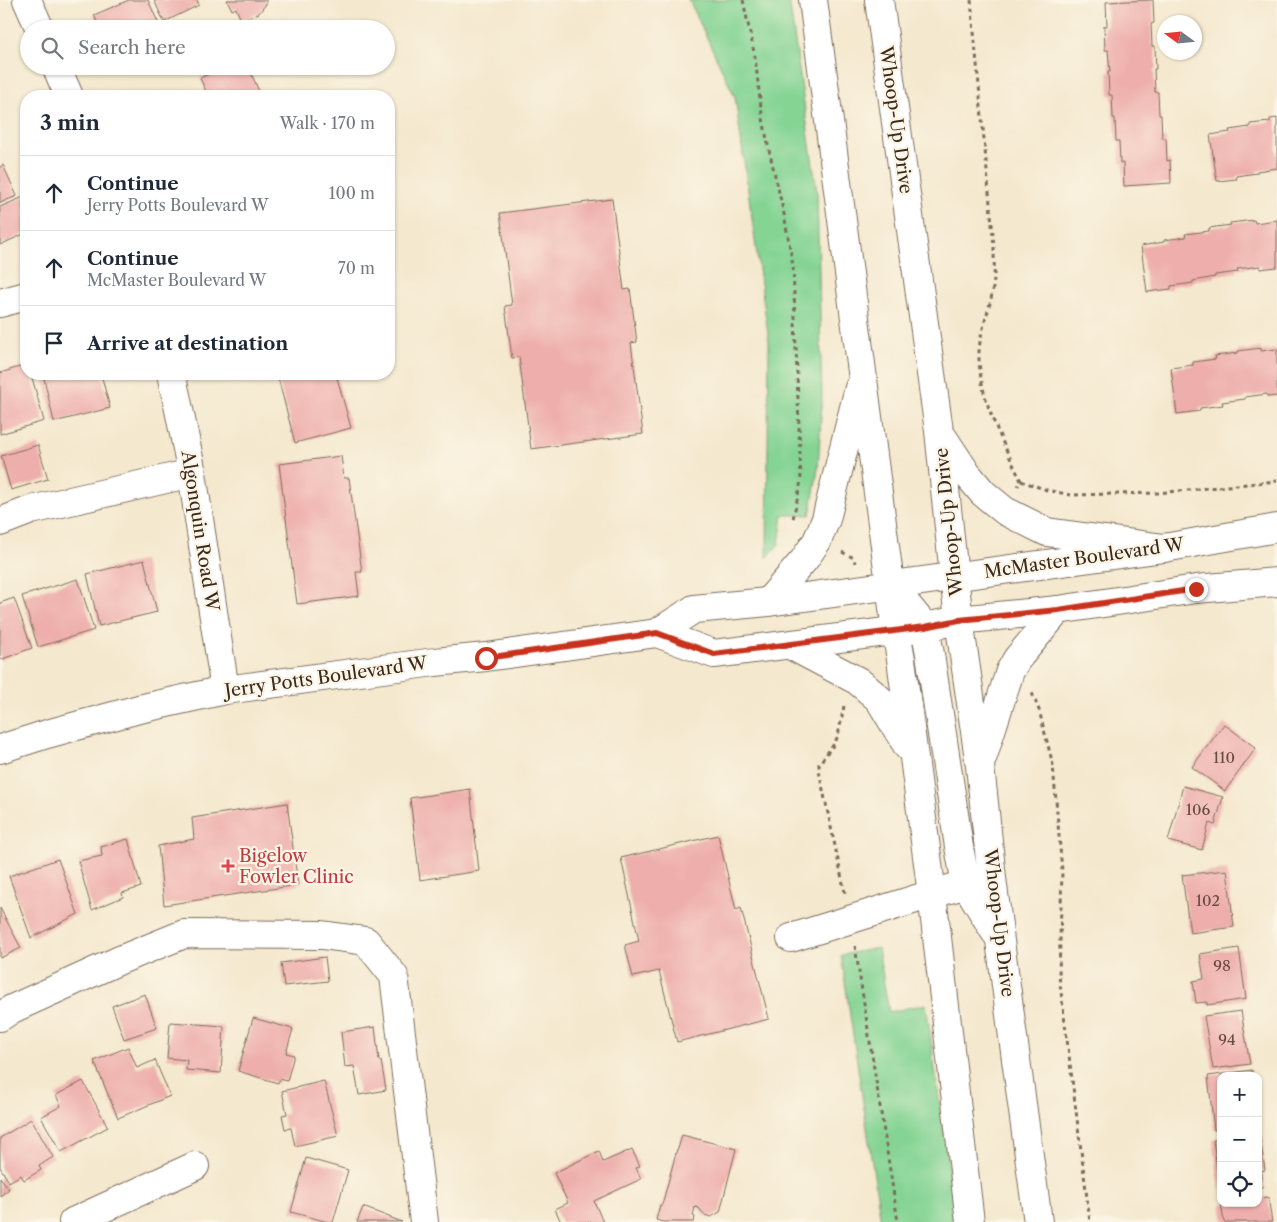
<!DOCTYPE html>
<meta charset="utf-8">
<style>
:root{--surface:#fff;--page:#f6f6f7;--text:#1f2937;--muted:#747a83;--line:#e0e1e3}
body{margin:0;font-family:"Libre Caslon Text",serif;background:var(--page);color:var(--text)}
.controls{position:absolute;right:15px;bottom:15px;display:grid;overflow:hidden;border-radius:10px;box-shadow:0 1px 4px #0004}
.controls button{width:45px;height:45px;display:grid;place-items:center;padding:0;border:0;border-bottom:1px solid var(--line);background:var(--surface);color:var(--text);font:25px sans-serif}
.compass{position:absolute;left:1157px;top:15px;width:45px;height:45px;border-radius:50%;background:var(--surface);box-shadow:0 1px 4px #0004;rotate:285deg}
.stop{position:absolute;width:15px;height:15px;margin:-11px;border:4px solid #c8321e;border-radius:50%;background:#fff}
.stop.end{background:#c8321e;border-color:#fff;box-shadow:0 1px 5px #0008}
.list{margin:0;padding:0;list-style:none}
h2{display:flex;justify-content:space-between;align-items:center;height:65px;margin:0;padding:0 20px;font-size:21px}
h2 small{font-size:16px;font-weight:400;color:var(--muted)}
.list li{display:grid;grid-template-columns:32px 1fr auto;gap:15px;align-items:center;box-sizing:border-box;height:75px;padding:0 20px;border-top:1px solid var(--line)}
.list b{display:block;font-size:19px;white-space:nowrap}
.list p{margin:0;font-size:16px;white-space:nowrap;color:var(--muted)}
.list em{font-size:16px;font-style:normal;color:var(--muted)}
.icon{flex:none;width:28px;height:28px;fill:none;stroke:currentColor;stroke-width:2;stroke-linecap:round;stroke-linejoin:round}
.map{position:relative;flex:none;width:1277px;height:1222px;overflow:hidden}
.search{position:absolute;background:var(--surface);box-shadow:0 1px 4px #0004;left:20px;top:20px;width:375px;height:55px;display:flex;align-items:center;gap:12px;box-sizing:border-box;padding:0 18px;border-radius:28px;color:var(--muted);font-size:19px}
.panel{position:absolute;background:var(--surface);box-shadow:0 1px 4px #0004;left:20px;top:90px;width:375px;height:290px;border-radius:20px}
.map>svg:first-child{display:block}
</style>
<div class="map">
<svg width="1277" height="1222" viewBox="0 0 1277 1222">
<rect width="100%" height="100%" fill="#fcf5e5"/>
<filter id="ink" filterUnits="userSpaceOnUse"><feTurbulence type="fractalNoise" baseFrequency=".02" numOctaves="2"/><feDisplacementMap in="SourceGraphic" scale="10" xChannelSelector="R" yChannelSelector="G"/><feConvolveMatrix kernelMatrix="1 2 1 2 8 2 1 2 1" color-interpolation-filters="sRGB"/></filter>
<filter id="wash" filterUnits="userSpaceOnUse"><feTurbulence type="fractalNoise" baseFrequency=".0096" numOctaves="4" result="noise"/><feDisplacementMap in="SourceGraphic" scale="20" xChannelSelector="R" yChannelSelector="G"/><feGaussianBlur stdDeviation="1.12" result="paint"/><feColorMatrix in="noise" values="0 0 0 0 0 0 0 0 0 0 0 0 0 0 0 0 0 1.4 0 .05"/><feComposite in="paint" operator="in"/></filter>
<g filter="url(#wash)">
<rect width="100%" height="100%" fill="#f4e8ce"/>
<path fill="#85d494" stroke="#607f59" d="M689,0h100l28,193 5,205 -4,71 -8,46h-27l-4,29 -12,14 2,-217 -34,-244z
M878,948l11,64 37,-8 30,218h-75l-40,-267z"/>
<g id="blocks">
<path fill="#eeafac" d="M129,0h19l13,29h-61l-6,-14z
M154,0h43l2,5 -35,17z
M227,0h39v4l-7,9 -18,7 -5,-12 -4,2z
M1153,0l1,23 -3,1 1,22h3l1,23h-2l1,23h3l1,23h2l1,23h4l1,23 3,-1 1,23 -47,3 -1,-23h-3l-1,-22h-3l-1,-23h-2l-1,-23h-3l-1,-23h2l-2,-22h-3l-1,-24h3l-1,-24z
M227,66h21l13,30h-53l-8,-18z
M1277,118v50l-20,3v2l-21,3 1,3 -20,2 -7,-46 20,-3 -1,-2 21,-3v-3l20,-2v-3z
M3,165l14,31 -17,7v-36z
M26,196v37l-26,12v-38z
M612,199l12,91 6,-1 7,53 -6,1 12,91 -112,15 -12,-92 -7,1 -7,-52 7,-1 -12,-92z
M1254,220l1,3 22,-3v47l-17,2v-3l-23,3 1,3 -23,3v2l-22,4v2l-22,3v3l-24,3 -6,-46 23,-4v-2l22,-3 -1,-3 24,-3v-3l22,-3 -1,-2z
M1261,348v3l16,-2v47l-9,1 -1,-3 -22,3v2l-23,3 1,3 -23,3v3l-23,3 -6,-46 22,-3v-3l23,-3 -1,-3 23,-3v-2z
M26,365v9h5l13,47 -44,13v-61z
M43,374h58l9,34 -56,14z
M277,374h59l15,54 -56,15z
M38,445l10,34 -37,11 -10,-34z
M341,456l3,22h5l13,94h-6l3,24 -62,8 -18,-140z
M144,560l13,52 -58,14 -12,-52z
M78,579l16,51 -56,17 -16,-51z
M14,598l18,50 -32,12v-57z
M1224,724l32,24 -31,43 -33,-24z
M1183,786l40,11 -8,28 -6,-2 -7,27 -34,-9z
M470,789l9,82 -59,9 -10,-82z
M287,803l11,82 -134,20 -6,-59 36,-7 -2,-21z
M718,835l18,75 5,-2 28,111 -92,23 -18,-71 -26,6 -8,-32 14,-4 -18,-83z
M128,839l13,48 -19,6 1,4 -31,13 -14,-49 24,-5 -1,-9z
M58,859l20,55 -47,24 -22,-62z
M1227,870l7,57 -44,6 -8,-58z
M0,908l21,40 -21,10z
M1239,948l7,51 -39,6v-3l-11,1 -3,-22 11,-2 -4,-25z
M325,957l3,24 -44,5 -3,-23z
M145,994l12,34 -33,11 -12,-33z
M1241,1011l9,53 -37,5 -9,-53z
M253,1018l40,11 -7,24 8,2 -7,26 -7,-2 -2,4 -40,-12z
M170,1022l54,4 -3,47 -35,-3 1,-10 -20,-2z
M375,1027l4,34h2l5,29 -27,5 -5,-29 -9,1 -4,-35z
M128,1047l9,21 18,-8 15,36 -52,22 -24,-57z
M1252,1070v6h-31v53l-7,1 -6,-54z
M83,1081l25,46 -47,25 -20,-35 20,-11 -5,-11z
M324,1081l14,55 -43,10 -4,-18 -6,1 -3,-14 5,-1 -5,-23z
M31,1119l22,38 -14,9 2,4 -17,10 -3,-5 -12,7 -9,-15v-29z
M1258,1131h1l6,39 -4,1 2,16 -5,1z
M682,1135l54,14 -16,63 -9,5 -7,-2 -5,-7 -4,-1 -2,9 2,1 -1,5h-31l-7,-2 4,-15h2l15,-56h1z
M1221,1139v50h-1l-7,-49z
M632,1150l8,16 -4,2 5,11 -47,22 9,21h-42l-6,-13 13,-6 -14,-30 45,-22 4,11 25,-11v1z
M306,1158l42,12 -15,52h-5l-37,-10z
M0,1177l9,12 -9,7z
M1268,1197l4,25h-48l-3,-18 37,-1v-5z
M363,1207l39,15h-45z"/>
</g>
</g>
<g filter="url(#ink)">
<use href="#blocks" fill-opacity="0" stroke="#7c6c5c" stroke-width="1"/>
<g fill="none" stroke-linecap="round" stroke-linejoin="round">
<g stroke="#7c6c5c" stroke-width="30">
<path id="minor" d="M27,0l13,29
M56,66l13,30
M0,303l26,-7
M171,374l6,26 15,73 33,217
M0,522l31,-12 161,-37
M657,633l57,21 211,-27 34,-7 99,-10 138,-21 81,-7
M0,749l47,-15 92,-25 86,-19 210,-28 51,-5 171,-24 37,-24 74,-7 396,-54 113,-20
M791,938l141,-44 56,-16
M0,1017l12,-8 108,-49 64,-26 138,1 44,6 28,35 30,246
M73,1222l122,-56"/>
</g>
<g stroke="#7c6c5c" stroke-width="30">
<path id="major" d="M954,576l5,44 21,146 12,112 8,63 38,281
M890,584l6,47 5,28 31,235 38,328
M890,584l35,43 5,27 29,193 7,37 29,48
M790,645l68,36 21,18 29,48
M982,759l28,-88 7,-12 41,-49"/>
</g>
<g stroke="#7c6c5c" stroke-width="30">
<path id="highway" d="M813,0l77,584
M879,0l60,431 15,145
M942,436l25,38 16,19 22,18 42,21 117,16
M768,602l36,-42 13,-19 9,-22 33,-131"/>
</g>
<path stroke="#7c6c5c" stroke-width="3" stroke-dasharray="4 4" stroke-linecap="butt" d="M743,0l12,57 6,51 8,42 15,64 9,52 8,215 -8,38
M971,0l23,246c0,14 1,29 -1,42 -3,22 -13,42 -14,64 -1,45 23,88 42,129l-3,5
M1021,481l26,9 24,5 87,-2 119,-12
M842,552l12,6 1,5
M1032,693l7,17 14,55 9,106 -3,105 31,246
M844,706l-6,30 -4,8 -15,20v7l26,122
M855,946l43,276"/>
<use href="#minor" stroke="#fff" stroke-width="28"/>
<use href="#major" stroke="#fff" stroke-width="28"/>
<use href="#highway" stroke="#fff" stroke-width="28"/>
</g>
</g>
<g fill="none" stroke-linecap="round" stroke-linejoin="round" filter="url(#ink)">
<path stroke="#c8321e" stroke-width="6" d="M486,658l171,-25 57,21 211,-27 34,-7 99,-10 138,-21"/>
</g>
<path fill="#e0444e" stroke="#fcf5e5" stroke-width="2" d="M225.5 858.5h5v5h5v5h-5v5h-5v-5h-5v-5h5z"/>
<g text-anchor="middle" stroke-width="4.5" stroke-linejoin="round" paint-order="stroke">
<g font-size="15" fill="#684b42">
<text x="1224" y="763">110</text>
<text x="1198" y="815">106</text>
<text x="1208" y="906">102</text>
<text x="1222" y="971">98</text>
<text x="1227" y="1045">94</text>
</g>
<g font-size="18" fill="#3b2a1e" stroke="#fcf5e5">
<text transform="translate(896 120) rotate(82)" y="6">Whoop-Up Drive</text>
<text transform="translate(949 522) rotate(-96)" y="6">Whoop-Up Drive</text>
<text transform="translate(200 531) rotate(81)" y="6">Algonquin Road W</text>
<text transform="translate(1084 558) rotate(-8)" y="6">McMaster Boulevard W</text>
<text transform="translate(326 677) rotate(-8)" y="6">Jerry Potts Boulevard W</text>
<text transform="translate(999 923) rotate(83)" y="6">Whoop-Up Drive</text>
</g>
<g font-size="18" fill="#be3a42" stroke="#fcf5e5" text-anchor="start">
<text x="239" y="862">Bigelow<tspan x="239" dy="21">Fowler Clinic</tspan></text>
</g>
</g>
</svg>
<div class="controls">
<button>+</button>
<button>−</button>
<button><svg class="icon" aria-label="locate" viewBox="0 0 24 24"><circle cx="12" cy="12" r="6"/><path d="M12 2v4M12 18v4M2 12h4M18 12h4"/></svg></button>
</div>
<svg class="compass" viewBox="-18 -18 36 36"><path d="M0-13l5 13h-10z" fill="#e53935"/><path d="M0 13l5-13h-10z" fill="#747a83"/></svg>
<div class="stop" style="left:486px;top:658px"></div>
<div class="stop end" style="left:1196px;top:589px"></div>
<div class="search"><svg class="icon" aria-label="search" viewBox="0 0 24 24"><circle cx="10" cy="10" r="6"/><path d="M15 15l6 6"/></svg>Search here</div>
<section class="panel">
<h2>3 min<small>Walk · 170 m</small></h2>
<ul class="list">
<li><svg class="icon" aria-label="ahead" viewBox="0 0 24 24"><path d="M12 20V5M6 11l6-6 6 6"/></svg><div><b>Continue</b><p>Jerry Potts Boulevard W</p></div><em>100 m</em></li>
<li><svg class="icon" aria-label="ahead" viewBox="0 0 24 24"><path d="M12 20V5M6 11l6-6 6 6"/></svg><div><b>Continue</b><p>McMaster Boulevard W</p></div><em>70 m</em></li>
<li><svg class="icon" aria-label="arrive" viewBox="0 0 24 24"><path d="M6 21V4h12l-3 4 3 4H6"/></svg><div><b>Arrive at destination</b></div></li>
</ul>
</section>
</div>
